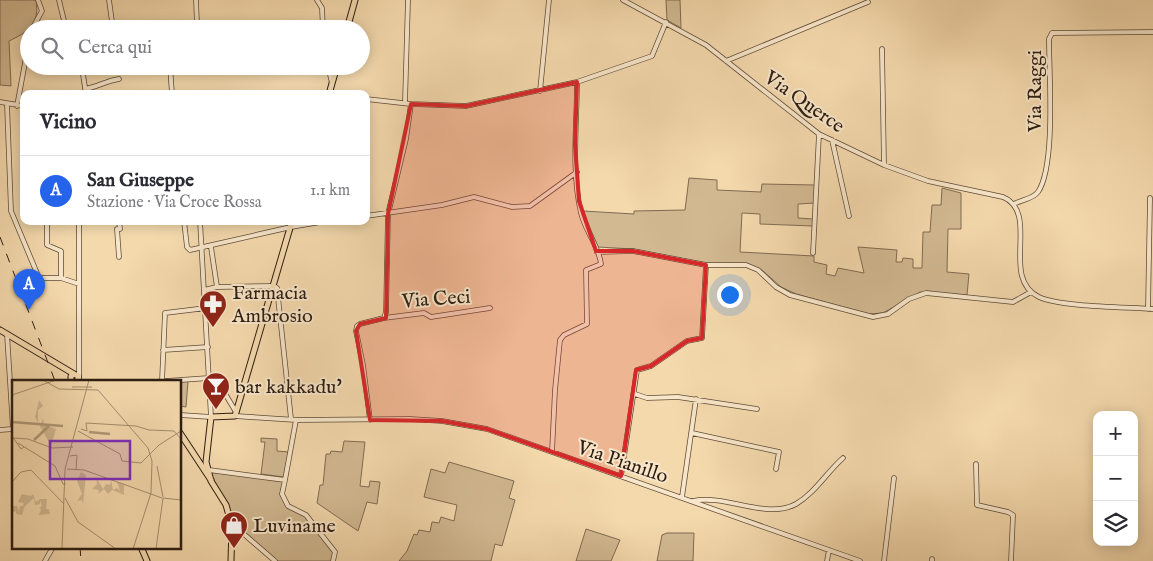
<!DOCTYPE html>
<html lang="it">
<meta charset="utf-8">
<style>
:root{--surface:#fff;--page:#f7f7f7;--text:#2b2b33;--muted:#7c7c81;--line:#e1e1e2;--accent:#2563eb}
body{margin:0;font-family:"IM FELL English",serif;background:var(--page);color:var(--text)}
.controls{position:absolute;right:15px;bottom:15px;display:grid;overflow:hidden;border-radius:10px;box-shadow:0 2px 12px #0003}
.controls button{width:45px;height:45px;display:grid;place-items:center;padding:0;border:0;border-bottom:1px solid var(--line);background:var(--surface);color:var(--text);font:25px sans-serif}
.you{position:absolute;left:729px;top:294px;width:18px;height:18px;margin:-12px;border:4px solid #fff;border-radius:50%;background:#1a73e8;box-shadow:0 0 0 8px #1a73e833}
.badge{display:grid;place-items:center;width:32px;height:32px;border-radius:50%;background:var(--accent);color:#fff;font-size:16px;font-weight:700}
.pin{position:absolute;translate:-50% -41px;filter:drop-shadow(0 1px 2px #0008)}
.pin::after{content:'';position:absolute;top:26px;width:18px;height:15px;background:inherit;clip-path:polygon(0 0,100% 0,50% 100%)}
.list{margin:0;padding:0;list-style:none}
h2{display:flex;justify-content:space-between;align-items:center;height:65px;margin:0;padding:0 20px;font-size:21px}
h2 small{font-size:16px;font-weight:400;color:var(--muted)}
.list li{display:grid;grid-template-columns:32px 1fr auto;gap:15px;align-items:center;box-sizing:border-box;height:70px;padding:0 20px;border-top:1px solid var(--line)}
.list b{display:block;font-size:19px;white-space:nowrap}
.list p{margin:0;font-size:16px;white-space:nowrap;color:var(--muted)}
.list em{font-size:16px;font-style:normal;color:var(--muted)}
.icon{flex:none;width:28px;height:28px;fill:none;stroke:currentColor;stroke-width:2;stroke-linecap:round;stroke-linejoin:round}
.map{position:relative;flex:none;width:1153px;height:561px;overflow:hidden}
.search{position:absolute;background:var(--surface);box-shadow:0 2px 12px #0003;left:20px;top:20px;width:350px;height:55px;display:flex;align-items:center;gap:12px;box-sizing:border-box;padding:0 18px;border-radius:28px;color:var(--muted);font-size:19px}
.panel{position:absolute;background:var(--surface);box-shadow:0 2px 12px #0003;left:20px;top:90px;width:350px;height:135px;border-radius:10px}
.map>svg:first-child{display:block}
</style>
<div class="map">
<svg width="1153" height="561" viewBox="0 0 1153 561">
<rect width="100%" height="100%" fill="#f4d9ad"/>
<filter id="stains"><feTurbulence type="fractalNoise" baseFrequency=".004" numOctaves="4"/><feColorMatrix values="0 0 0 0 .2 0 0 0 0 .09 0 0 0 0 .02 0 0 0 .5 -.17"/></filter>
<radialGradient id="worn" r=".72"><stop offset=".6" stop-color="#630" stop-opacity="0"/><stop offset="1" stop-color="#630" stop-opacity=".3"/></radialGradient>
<path fill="#d2b992" stroke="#806b52" d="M0,0h36c4,24 -8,32 -27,41l2,45 -11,-1z
M666,0h14l1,28 -14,-8z
M689,178l28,2v10l44,2 1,-8 53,1v18l-17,1v14l15,1v7l-53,-2v-10l-18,-1 -2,39 74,4v6l13,3 -1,9 9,2 3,-8 26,5 -6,-26 39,3 -1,12h6l1,-4 10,1v9h9l1,-36h7l2,-27h9l1,-17 19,5v36h-13l-1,43 22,2 -2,21 -47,-3 -37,21 -15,1 -72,-20 -15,-7 -19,-17 -14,-6h-39l-76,-15 -35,-2 -15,-36 51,3v-3l51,-1z
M188,381l-2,26 -6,-1v-24z
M261,438l16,1v12l12,1 -5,25 -23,-3 4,-32h-4z
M344,441l21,1 -5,44 9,1 1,-6 10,1 -3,22 -10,-2 -9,29 -41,-28 3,-18h3l3,-31h4l1,-3 11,1z
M449,462l65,19 -5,17 6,2 -13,46 -7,-2 -4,17h-92l8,-10 7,-17 3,1 2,-5 11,2 2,-10 7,1 2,-6 13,4 3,-16 -33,-8 7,-28 14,4z
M210,472l73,9 -3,13 7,14 19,8 27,37 -1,8h-54l-45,-39z
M586,529l34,11 -9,21h-35z
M667,533h27l-1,28h-36l5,-26z"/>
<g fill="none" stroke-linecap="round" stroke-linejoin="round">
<g stroke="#5f4c38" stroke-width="5.5">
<path id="minor" d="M59,0l7,29
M109,0l4,29
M317,0l5,8 1,21
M623,0l83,45 113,89 65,31 44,16 75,16c38,16 -4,81 36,100 21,10 88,10 114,12
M32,29l10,-18 -4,-11
M148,29l49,-5 -1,-24
M882,49l2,116
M726,61l142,-59
M85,66l-3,2 4,26
M170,66l2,28
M328,66l4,17
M85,89c13,-2 20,-8 34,-10
M540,91l9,-91
M366,99l45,5 55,2 111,-24 75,-26 14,-34
M0,102l24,4
M405,102l3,-102
M7,104l4,107 28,67h22l18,6v94
M17,106l12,-65
M832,140l17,76
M1014,204c7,-4 19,-5 24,-12 18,-26 11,-119 11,-153l3,-6 101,-1
M366,216l76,-11 32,-8 38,10 18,-1 47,-34
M47,221v24l14,6v27
M79,221v63
M119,221l1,8h-3l2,28
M184,221l3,26 3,3 101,-23 35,-6
M211,247l6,40
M597,252l36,-1 73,14h40l12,5 18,17 14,8 83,22 15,-3 21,-15 17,-6 87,9 18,-10
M813,253l6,-119
M204,290l13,-3 57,-1 3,2 14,131
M1148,309l2,-111
M384,318l40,-5 7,4 59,-9
M163,350l45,-3
M162,381l3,-68 41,-5
M166,381l43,-3
M209,381l9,1 18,30
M635,394l12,4 31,-1 79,12
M180,415l31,2 -11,-196
M235,416l61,4 114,-1 32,2 45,8 373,132
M370,420l-7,-55 -7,-34 1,-5 3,-2 24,-6 2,-6 2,-98 18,-75 5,-35
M0,430l13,-1 -6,-95
M692,433l87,19 -3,17
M552,452l3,-62 5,-50 4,-5 23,-11 -1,-54 15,-6c-2,-18 -16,-33 -20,-51 -10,-43 -4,-88 -4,-131
M976,464l1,41 31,7 5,3 -2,46
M209,470l76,10 -3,14 6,12 18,9 29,37 -2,9
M621,476l16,-106 14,-4 36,-25 15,-3 4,-73
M285,480l11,-60
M682,497l14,-98
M693,501c33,-7 74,19 103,3 19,-11 31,-32 47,-46
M231,523l44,38
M45,561l8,-14
M827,561l2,-11
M884,561l10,-83
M932,561v-2"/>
</g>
<g stroke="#2d1d11" stroke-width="7">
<path id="major" d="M347,29l8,-29
M329,94l8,-28
M0,330l74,44
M71,381v-5l3,-2 4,2v5
M180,433l31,47
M141,547l6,14
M231,561l1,-35 -6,-21 -15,-24 -5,-19 5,-45 24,-1 57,-195"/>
</g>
<use href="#minor" stroke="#f8e6ca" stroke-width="4"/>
<use href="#major" stroke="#f4d9ad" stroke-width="5"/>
<path stroke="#2d1d11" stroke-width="1" stroke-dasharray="9 9" stroke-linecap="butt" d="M0,237l55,144
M80,547l1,14"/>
</g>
<path fill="#d62828" fill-opacity="0.2" stroke="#d62828" stroke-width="4" stroke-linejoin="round" d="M577,82l-2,62 4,57 17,50h37l73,14 -4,73 -15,3 -36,25 -15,4 -15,106 -134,-47 -45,-8 -72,-1 -14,-89 4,-7 26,-6 2,-104 23,-110 55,2z"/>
<defs>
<g id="pharmacy-pin" transform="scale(1.4375)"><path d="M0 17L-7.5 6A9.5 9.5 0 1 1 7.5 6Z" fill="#8f2418" stroke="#f8e6ca"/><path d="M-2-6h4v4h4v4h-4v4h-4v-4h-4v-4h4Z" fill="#fff"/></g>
<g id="bar-pin" transform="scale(1.4375)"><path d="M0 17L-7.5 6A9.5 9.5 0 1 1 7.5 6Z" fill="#8f2418" stroke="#f8e6ca"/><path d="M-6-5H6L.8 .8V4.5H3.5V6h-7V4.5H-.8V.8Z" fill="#fff"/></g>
<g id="shop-pin" transform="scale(1.4375)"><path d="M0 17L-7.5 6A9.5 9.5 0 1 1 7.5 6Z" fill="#8f2418" stroke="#f8e6ca"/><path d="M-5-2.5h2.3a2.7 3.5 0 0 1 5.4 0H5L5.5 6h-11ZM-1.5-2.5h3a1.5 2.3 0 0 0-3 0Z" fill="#fff"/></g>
</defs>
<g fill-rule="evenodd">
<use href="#pharmacy-pin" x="213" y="304"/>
<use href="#bar-pin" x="216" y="386"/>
<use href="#shop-pin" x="234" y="525"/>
</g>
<g text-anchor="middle" stroke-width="4" stroke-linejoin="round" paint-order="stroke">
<g font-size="20" fill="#2d1d11" stroke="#f8e6ca">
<text transform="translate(1034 91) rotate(-90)" y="7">Via Raggi</text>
<text transform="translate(805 101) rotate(35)" y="7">Via Querce</text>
<text transform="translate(436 298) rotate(-4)" y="7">Via Ceci</text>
<text transform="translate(623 461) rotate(19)" y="7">Via Pianillo</text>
</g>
<g font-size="20" fill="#2d1d11" stroke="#f8e6ca" text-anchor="start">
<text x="232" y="299">Farmacia<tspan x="232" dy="23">Ambrosio</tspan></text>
<text x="235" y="393">bar kakkadu'</text>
<text x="253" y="532">Luviname</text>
</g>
</g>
<g transform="translate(12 380)">
<rect width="169" height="169" fill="#f4d9ad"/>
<path d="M27,20l4,6 -5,4v12l3,2 2,-6 1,7 12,4 -5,17 -16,-29zM69,92l5,3 -3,29 -1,-4 -5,1 5,-7 -5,-13zM84,97l7,12 3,-5 4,1 1,-5 2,10 4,-2 3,3 -3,-9 7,3v10l-12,-5 -4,4 -4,-5 -6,5 1,-4 -7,-1 5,-5zM10,114l9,2 2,-2 3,8 4,-3h7l-1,10h3l1,5 -11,1 2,-6 4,2 -6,-3 3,-2 -2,-6v4l-5,1 -1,-7 -9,8 -3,9 -6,-1v-3l-4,2v-7h5l2,5 1,-5h3l1,-3 -6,-1z" fill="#d2b992"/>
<path fill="none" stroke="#b09978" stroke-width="2.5" d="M0,42l51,4M77,52l21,2M22,60l15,-14"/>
<path fill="none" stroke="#a48e6f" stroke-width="1" d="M31,0l16,9 39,1 50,58 4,13 -1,32 -18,56M60,7h20M0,15l44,-15M69,49l6,2 -1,-8 50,3 13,4 25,1 7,8M66,51l42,23 2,7 19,2M0,56l9,13 3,-2M1,58l15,1 24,9 21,-1M6,63l37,23M58,76l7,-1 -1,14M129,83l18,-18 22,-14M43,86l8,18h3M145,86l6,31M55,89l17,1 78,28M0,102l9,-10 10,-2 33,34M53,118l13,24 38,27M151,118l18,2M50,169l3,-80 24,-89M144,169l7,-51"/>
<path fill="#7b2cbf" fill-opacity="0.15" stroke="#7b2cbf" stroke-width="2.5" d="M38,61h80v38h-80z"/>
<rect width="169" height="169" fill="none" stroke="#2d1d11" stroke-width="2.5"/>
</g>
<rect width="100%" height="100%" filter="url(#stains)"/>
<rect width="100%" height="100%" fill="url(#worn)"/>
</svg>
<div class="controls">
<button>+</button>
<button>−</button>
<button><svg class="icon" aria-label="layers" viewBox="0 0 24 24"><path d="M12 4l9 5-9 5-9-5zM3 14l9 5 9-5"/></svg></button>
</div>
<div class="you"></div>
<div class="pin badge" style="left:29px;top:310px">A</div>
<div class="search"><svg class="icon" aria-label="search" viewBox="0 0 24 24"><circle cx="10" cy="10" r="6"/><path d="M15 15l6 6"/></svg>Cerca qui</div>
<section class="panel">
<h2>Vicino<small></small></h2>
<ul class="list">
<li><span class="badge">A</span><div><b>San Giuseppe</b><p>Stazione · Via Croce Rossa</p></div><em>1.1 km</em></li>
</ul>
</section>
</div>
